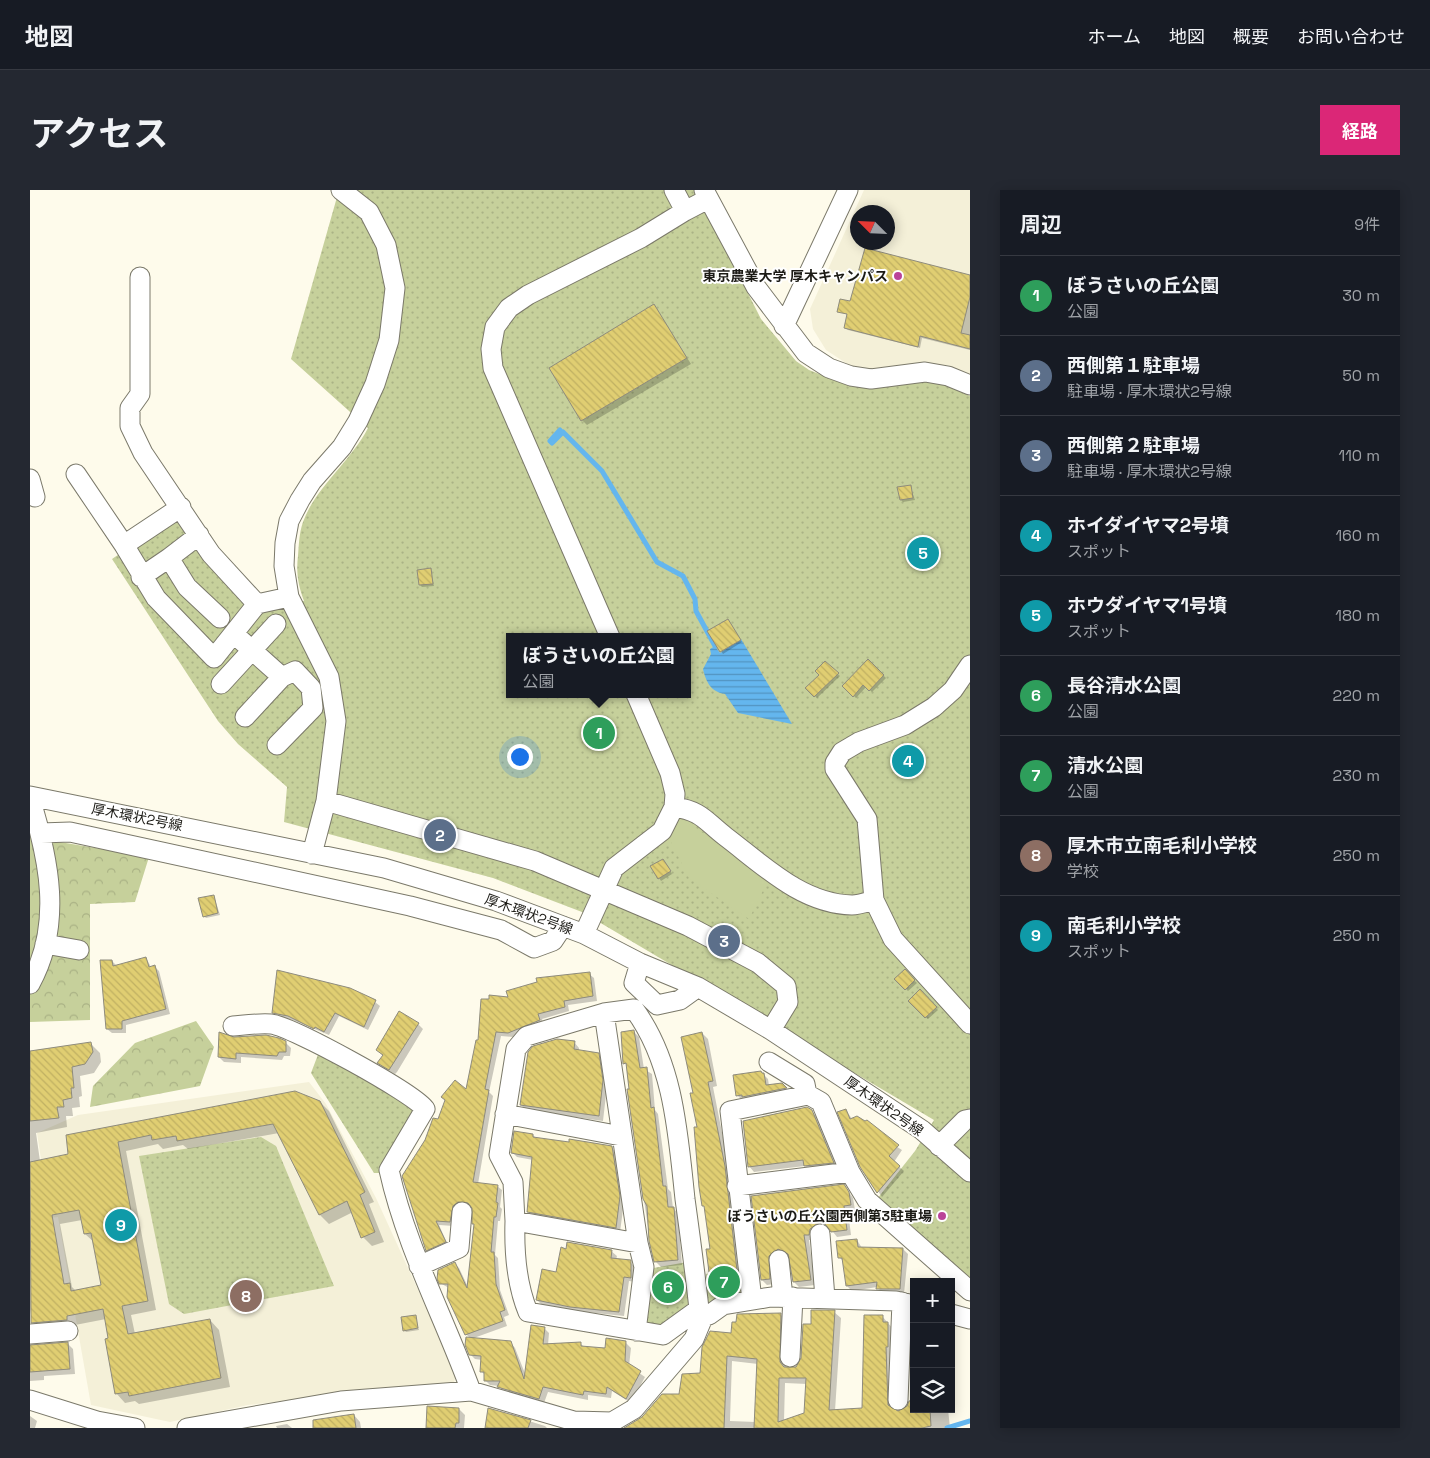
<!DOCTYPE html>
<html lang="ja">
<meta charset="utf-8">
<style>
:root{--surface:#171b24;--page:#242831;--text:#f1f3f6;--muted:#9ea1a6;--line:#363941;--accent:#db2777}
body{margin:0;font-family:"Space Grotesk","Noto Sans JP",sans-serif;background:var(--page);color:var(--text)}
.controls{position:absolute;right:15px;bottom:15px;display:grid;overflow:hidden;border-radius:0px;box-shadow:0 2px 12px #0003}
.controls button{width:45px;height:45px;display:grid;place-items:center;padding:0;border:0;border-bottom:1px solid var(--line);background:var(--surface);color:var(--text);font:25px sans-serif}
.compass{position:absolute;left:820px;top:15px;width:45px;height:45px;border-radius:50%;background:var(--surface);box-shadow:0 2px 12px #0003;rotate:294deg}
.you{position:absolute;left:489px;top:566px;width:18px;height:18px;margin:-12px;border:4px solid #fff;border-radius:50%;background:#1a73e8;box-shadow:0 0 0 8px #1a73e833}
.badge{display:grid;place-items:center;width:32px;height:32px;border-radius:50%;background:var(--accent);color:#fff;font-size:16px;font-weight:700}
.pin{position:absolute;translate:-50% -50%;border:2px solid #fff;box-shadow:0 1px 5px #0006}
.popup{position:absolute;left:476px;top:443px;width:185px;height:65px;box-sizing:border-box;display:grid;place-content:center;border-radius:0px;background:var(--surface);filter:drop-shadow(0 1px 4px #0005);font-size:16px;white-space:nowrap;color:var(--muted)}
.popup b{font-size:19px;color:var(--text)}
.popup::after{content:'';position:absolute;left:50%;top:100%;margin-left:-10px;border:10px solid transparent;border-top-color:var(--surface)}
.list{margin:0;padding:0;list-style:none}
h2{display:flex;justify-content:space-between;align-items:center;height:65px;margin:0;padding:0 20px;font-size:21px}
h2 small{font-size:16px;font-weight:400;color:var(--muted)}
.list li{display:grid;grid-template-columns:32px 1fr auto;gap:15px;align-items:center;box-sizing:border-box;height:80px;padding:0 20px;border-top:1px solid var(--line)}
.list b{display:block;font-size:19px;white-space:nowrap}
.list p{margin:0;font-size:16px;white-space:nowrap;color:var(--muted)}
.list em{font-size:16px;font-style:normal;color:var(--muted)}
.icon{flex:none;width:28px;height:28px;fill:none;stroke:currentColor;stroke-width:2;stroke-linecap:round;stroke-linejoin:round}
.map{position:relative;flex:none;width:940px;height:1238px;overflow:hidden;border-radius:0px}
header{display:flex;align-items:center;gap:30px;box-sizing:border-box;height:70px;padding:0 25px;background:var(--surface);border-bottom:1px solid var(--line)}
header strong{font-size:24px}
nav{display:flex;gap:28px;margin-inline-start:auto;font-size:18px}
.intro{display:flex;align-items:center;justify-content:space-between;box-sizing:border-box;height:120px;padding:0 30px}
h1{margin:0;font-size:35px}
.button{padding:12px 22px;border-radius:0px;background:var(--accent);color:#fff;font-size:18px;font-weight:700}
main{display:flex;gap:30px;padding:0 30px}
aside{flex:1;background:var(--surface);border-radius:0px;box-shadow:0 2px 12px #0003}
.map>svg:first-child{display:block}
</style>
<header>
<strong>地図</strong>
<nav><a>ホーム</a><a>地図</a><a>概要</a><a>お問い合わせ</a></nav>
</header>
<div class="intro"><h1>アクセス</h1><a class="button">経路</a></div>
<main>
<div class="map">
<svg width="940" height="1238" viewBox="0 0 940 1238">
<defs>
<pattern id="forest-crowns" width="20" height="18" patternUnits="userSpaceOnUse" patternTransform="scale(1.25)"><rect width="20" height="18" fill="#c6d09b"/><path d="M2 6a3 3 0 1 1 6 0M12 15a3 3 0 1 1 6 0" fill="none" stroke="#aab285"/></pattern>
<pattern id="park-dots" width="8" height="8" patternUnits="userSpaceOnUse" patternTransform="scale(1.25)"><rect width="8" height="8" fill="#c6d09b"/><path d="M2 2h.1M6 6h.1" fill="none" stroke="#aab285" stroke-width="1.8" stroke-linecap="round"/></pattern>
<pattern id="water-rules" width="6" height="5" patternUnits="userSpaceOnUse" patternTransform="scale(1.25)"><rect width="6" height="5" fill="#64b6ee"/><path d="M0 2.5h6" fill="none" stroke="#5293c0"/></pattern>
<pattern id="building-back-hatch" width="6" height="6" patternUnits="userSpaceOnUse" patternTransform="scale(1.25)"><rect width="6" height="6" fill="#e0ce72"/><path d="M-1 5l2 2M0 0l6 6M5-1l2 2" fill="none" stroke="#c0b062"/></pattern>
</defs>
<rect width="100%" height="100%" fill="#fefbeb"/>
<path fill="#f4f0d8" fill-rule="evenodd" d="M834,0h106v187l-22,-12 -26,-1 -46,7 -27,-6 -23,-15 -13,-21 -3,-20zM828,22h30v30h-30z
M279,892l17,22 50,94 80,175 -2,10 -206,22 -78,17 -79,-17 -33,-188 -8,1 -13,-85 41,-18z"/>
<path fill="url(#forest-crowns)" d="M0,647l119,20 -14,45 -45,2v116l-60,2z
M166,831l18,26 -14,39 -110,21 3,-21 42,-43z"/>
<path fill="url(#park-dots)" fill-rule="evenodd" d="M309,0h357l65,129 35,42 13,9 44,17 83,-6 34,15v887l-93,-84 38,-48 19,-31 -352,-208 -89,-34 -209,-56 3,-35 -49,-43 -20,-23 -106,-162 67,-46 84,95 41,-7c-6,-16 -8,-29 -6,-45 1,-11 1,-23 5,-34 12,-34 48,-61 65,-94l-77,-69zM480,447h178v57h-178z
M289,862l98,53 -36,68h-7l-63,-100z
M231,947l15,9 58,140 -150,28 -15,-10 -30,-148z
M657,1072l5,43 -31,23 -16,-3 3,-56z
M709,1079l3,21 -4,5 -30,9 -2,-30z"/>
<path fill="#c6d09b" d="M648,627l47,30 42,35 -18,37 -60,-41 -20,-40z"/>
<path fill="url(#water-rules)" d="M711,449l51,85 -54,-11 -13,-19c-14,-2 -19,-12 -22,-25l8,-15 -1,-5 5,-3 5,7z"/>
<path fill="#0003" fill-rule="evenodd" d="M940,86v74l-48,-12 -2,10 -72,-18 -3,-2 3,-13 -9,-4 12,-8z
M624,115l37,59 -104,61 -5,-5z
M880,296l5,14 -12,2 -2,-2z
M400,380l4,16 -12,1 -2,-2z
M698,430l14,22 -19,12 -14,-22z
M838,471l18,17 -14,14 -6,-5 -10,11 -12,-12z
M795,472l15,14 -23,22 -10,-10 14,-13z
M633,670l9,14 -11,7 -9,-14z
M184,706l6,19 -14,3 -2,-2z
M116,768l5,9 3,-1 5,5 11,43 -44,11v8h-14l-5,-4 5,-68 5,5z
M875,781l12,12 -9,8 -12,-12z
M559,784l5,4 3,23 -29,4 1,6 -27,8 2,6 -31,12 -12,-1 -12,56 4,4 -15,88 19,2 5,4 -2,17 2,2 -2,12h-2l-3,34 3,3 2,32 9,25 -5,2 3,9 -36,13 -5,-5 -17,-46 -9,-5 15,-19 4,4 9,19 8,-62 -2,-18 -11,-1 -9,20 -15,-1 10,22 -17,8 -5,-5 12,-129 28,-30 12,-49 31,-44z
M890,801l18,19 -10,9 -18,-18z
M345,812l5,4 -12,24 -29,-14 -10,19 -36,-15 -15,-3 -4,-5z
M388,834l5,5 -26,43 -2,2 -11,-6 -5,-5 4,-7 -6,-6z
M604,842l5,5 5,32 8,5 3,36 3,4 10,75 3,3 2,16 5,5 4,52 -21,2 -5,-5 -6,-21 -22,-151h2l-2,-24 -3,-3z
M672,843l6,6 9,47 -4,1 17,86 12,102 -26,2 -6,-5 1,-22 -5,-42 -3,-3 -4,-77 -5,-34z
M203,848l52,4 6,6 -1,8h-6l-2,4 -41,-3v6l-17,-1 -5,-5z
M544,852l5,6v3l19,4 5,5 4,26 -4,35 -77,-11 -5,-5z
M61,854l9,9 1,9 -7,11 -14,3 2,20 -3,1 1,10 -8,1 1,8h-7l1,11 -31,6 4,28 30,-6 -3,-19 253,-34 9,9 45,91 -5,2 15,38 -12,4 -9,-9 -10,-25 -24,12 -9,-9 -41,-82 -91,16 -5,-4 -20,4 -5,-5 -32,7 30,159 -25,5 4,19 75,-14 9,10 11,57 -91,17 -4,-3 -10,2 -9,-10 -10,-74 -31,6 1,4 -34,2 -10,-9 -2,-14v-256zM52,1030l3,14 10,9 8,43 -27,5 -4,-4 -12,-63z
M731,882l7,7 1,7 13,-1 7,7 -47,8 -5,-5z
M816,920l6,9 50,31 -8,12 10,9 -22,26 -21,-31z
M781,921l6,6 21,51 -28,3 -5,-5 -51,6 -5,-6z
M503,945l4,4 75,9 5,5 7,49 -4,30 -87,-16 -5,-5 5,-51 -16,-3 -5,-5z
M814,995l9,13 2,12 -7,1 3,24 -14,2 -7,-9 -6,-1 -10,13h-5l6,45 -16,2 -5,-5 -4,-26 -6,-3 -10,31 -7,1 -5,-5 -9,-83z
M827,1050l5,8 41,1 5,5 -4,40 -21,-1 -6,-6 -25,4 -5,-5 -3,-24 -4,-4z
M581,1061l6,5 -1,4 14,2 5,5 1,15 -7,-1 -5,35 -48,-5 -34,-6 -5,-5 20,-27z
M804,1122l7,6 -6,93 29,-2 18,-93 12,14 -1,80 4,2 17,-3h34l2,19h-324l54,-32 21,-21 31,-41 48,-20 6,6 -2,44 6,6 11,-7 11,-38zM702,1171l26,3 -2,58 -26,-1zM755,1193l22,1 -2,30 -21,7z
M385,1127l4,13 -13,2 -2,-2z
M514,1138l5,5 -1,12 33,-1 4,4 21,2 20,-7 5,5 -2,18 16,11 -14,26 -19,-12 -1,7 -23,-3v5l-40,-8 -4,11 -40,-11 -5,-6 -9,-1 -5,-5v-5l-4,-4 1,-11 -7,-1 -5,-5 40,-12 5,6 11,28z
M38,1154l5,5 2,25 -31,2v4l-14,1v-35z
M398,1217l31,2 6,6 -1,13h-37z
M460,1219l55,17 2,2h-60z
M324,1225l6,7 1,6h-31l-1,-9z
M0,1226l7,5 -2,7h-5z
M257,1234l5,4h-15l-1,-2z"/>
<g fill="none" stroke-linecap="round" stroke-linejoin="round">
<path stroke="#64b6ee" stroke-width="5" d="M530,240l-10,11 2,2 11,-11 39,39 55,91 26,14 12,23 1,12 19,35
M917,1238l23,-7"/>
</g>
<path fill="url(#building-back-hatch)" stroke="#8e8b7d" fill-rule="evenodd" d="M835,58l105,27v22l-9,36 9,2v14l-50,-13 -2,11 -74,-19 3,-14 -10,-2 3,-13 10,2z
M624,114l33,54 -106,63 -32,-53z
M881,295l2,13 -13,2 -3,-13z
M401,378l2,16 -14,1 -2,-15z
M698,429l13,21 -21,12 -13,-21z
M838,469l16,16 -15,16 -6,-6 -10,12 -11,-11z
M795,471l14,12 -25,24 -9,-9 14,-13 -4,-4z
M633,669l8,12 -13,8 -8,-13z
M184,705l4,18 -15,4 -5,-19z
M116,767l3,10 6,-2 11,44 -44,12v8h-16l-6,-69h12l1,6z
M875,779l10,11 -10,10 -11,-11z
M247,780l73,18 26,12 -12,27 -29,-14 -11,19 -9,-5 -1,2 -26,-13 -16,-3z
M560,782l3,24 -29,5 1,6 -27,7 2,6 -32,13 -12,-1 -11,57 4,1 -16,92 25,3 -2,17 2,1 -2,14h-2l-3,35h3l2,32 9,26 -5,2 3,9 -38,14 -18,-38 1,-13h-9l-2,-5 1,-9 17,-8 12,26 7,-64h-2v-16l-4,-5 -10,-1 -5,4 -3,16 -14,-1 10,21 -20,9 -24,-75 23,-36 8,-22 5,1 7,-19 -4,-3 14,-17 11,9 10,-49h2l3,-41h8v-4l19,2 -2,-6 31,-9 -1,-4z
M890,799l17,18 -12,11 -17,-17z
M369,821l20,12 -30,47 -12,-7 6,-8 -7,-5z
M604,840l6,38 7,-1 4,41 3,-1 9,79h3l2,21h6l4,53 -24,2 -5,-21 -2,-35 -4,-7 -16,-110h2l-3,-26 -3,1 -2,-32z
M189,842l15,5 32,-2 13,3 7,3v11h-7l-2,4 -41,-3v6l-18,-2z
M672,842l11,49 -5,1 17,84 12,104 -28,2 -3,-23h4l-6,-43h-2l-3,-19 -5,-60h3l-7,-34h3l-12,-56z
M527,849l18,2 -1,8 25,4 4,27 -4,36 -79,-11 8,-53 5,-6z
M61,852l2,10 -8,12 -13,3 2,21h-3l1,10 -9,2 1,7h-7l2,11 -29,3v-70z
M731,881l1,2h2l2,12 16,-2 5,5 -45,9v-2l-6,1 -3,-21z
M265,901l25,10 45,91 -5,3 15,37 -14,6 -14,-37 -28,14 -46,-91 -96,17 -1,-5 -24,4 -1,-5 -33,7 30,159 -26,5 6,28 82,-15 11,59 -92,18 -1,-4 -13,2 -10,-55 3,-1 -5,-29 -36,7v4l-36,3 -1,-161 38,-8 -2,-19zM49,1020l5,24 7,-1 10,52 -30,6 -1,-8 -6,1 -12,-69z
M777,917l5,3 22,53 -30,3 -1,-6 -55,7 -5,-46z
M816,919l4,10 7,-3 8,5 2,-1 32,25 -10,11 11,10 -23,27 -17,-26 -23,-55z
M484,941l19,3v3l36,5v-3l43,7 8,50 -4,32 -89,-16 5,-55 -21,-4z
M814,994l5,8 2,13 -7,1 3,24 -16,2 -6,-8 -6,-1 -9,6 -1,6h-5l7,45 -18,2 -5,-28 -10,-5 -9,7 1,23 -9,1 -10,-84z
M827,1049l1,8 45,1 -3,41h-24l1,-7 -31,4 -4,-28h-4l-2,-17z
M537,1052l45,8 -1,8 20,2v18l-7,-1 -5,35 -49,-5 -34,-7 6,-31 14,3 5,-25 5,2z
M781,1120h24l-6,100 33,-2 2,-93h19v7h5v25h-2l2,58 10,6 9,-5 2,-5 5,-1v9h16l1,17 -9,2h-168l3,-69 -30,-3 -3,72h-100l18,-11 20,-23h17l3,-20 18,-1 2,-26 8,-16 21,2 1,-11h4l1,-8 44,-1 -1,49 4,5h12l5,-9 2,-34h8zM749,1188h27l-2,35 -26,9z
M386,1125l2,13 -15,3 -2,-14z
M501,1135l14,2 -2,17 38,-2v4l24,2 1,-10 20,3 -1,20 16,10 -15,28 -19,-12 -1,7 -22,-3 -1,4 -40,-8 -4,12 -42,-12 3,-6h-16v-9h-4l1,-16 -12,-1 -4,-10 1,-8 45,4 13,38z
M38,1152l2,27 -40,3v-27z
M397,1216l32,2v15h-3l-1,5h-29z
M458,1218l43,12 -3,8h-43z
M324,1224l2,14h-43v-8z"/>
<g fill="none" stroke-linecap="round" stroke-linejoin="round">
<g stroke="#7b796a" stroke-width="21">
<path id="minor" d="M644,0l11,21
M674,0l52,97 50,66 23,15 22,8 20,3 54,-7 23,4 22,9
M110,87v117l-10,14v18l13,27 68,101 46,50 32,-7
M754,136l64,-136
M46,284l48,71 32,53 58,60 43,-54
M0,289l5,18
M169,345l-30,23 18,29 33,31
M94,355l57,-38
M111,387l28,-19
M204,444l48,43 13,-6 16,17 2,20 -36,37
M580,447l-117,-269 -2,-19 4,-22 14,-19 19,-13 113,-57 44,-27 23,-12
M940,475l-17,25 -19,17 -29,18 -46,17 -17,10 -7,11v6l32,50 7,81 19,39 77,85
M191,494l55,-60
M215,527l37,-40
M0,606l354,72 112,33 88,33 56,29 58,24 73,43 151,100 48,42
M0,608c19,61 33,127 0,186
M296,611l209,60 153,65 70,37 28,23 2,16 -17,28
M644,617c28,4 31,14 52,30 37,28 76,67 126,68 7,0 15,-3 22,-5
M11,643l29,-1 340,74 91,24 33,18 19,-7 10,-15
M282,664l14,-53 10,-80 -7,-44 -40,-80 -5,-31 1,-23 4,-22 11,-21 12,-19 30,-34 16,-26 17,-37 14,-44 6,-52 -9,-43 -17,-33 -28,-22
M554,744l30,-66 48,-37 12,-24 1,-13 -5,-21 -34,-79
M15,754l34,6
M610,773l-6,20 23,22 23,-5 18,-13
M574,823l34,230
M203,836c12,-1 26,-3 38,-2 20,2 143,69 154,85l-36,61c17,77 55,147 82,221
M739,872l36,22 2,10 14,8 29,70 17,28 103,91
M475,924l116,22
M909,956l26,-26 5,-1
M707,996l113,-14
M485,1031c-1,31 1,62 13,91l135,23 36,-26
M790,1044l5,64
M749,1070l4,37
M389,1076l40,-18 3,-36
M722,1110l-22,-189 73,-15 4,-2
M921,1124l19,5
M606,1141l8,-64 -6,-24 -123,-22 -2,-39 -14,-27 17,-106 11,-13 77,-23 30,-4c40,54 44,125 51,190 5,36 10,73 14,110l5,6
M0,1144l38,-3
M760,1167l3,-60
M0,1210l67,21 38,7
M868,1210l4,-98
M157,1238l154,-27 130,-10 103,30 38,1 22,-13 60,-70 10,-24h5l14,-10 48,-8 125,4 18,4"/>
</g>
<use href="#minor" stroke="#fff" stroke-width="19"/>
</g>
<g fill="#ba4399" stroke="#fff" stroke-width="2">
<circle cx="868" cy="86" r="5"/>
<circle cx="912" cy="1026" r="5"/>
</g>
<g text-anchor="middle" stroke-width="4" stroke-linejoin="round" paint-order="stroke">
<g font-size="14" font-weight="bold" fill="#1c1b16" stroke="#fff" text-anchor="end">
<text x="858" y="91">東京農業大学 厚木キャンパス</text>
<text x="902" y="1031">ぼうさいの丘公園西側第3駐車場</text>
</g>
<g font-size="14" fill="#1c1b16" stroke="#fff">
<text transform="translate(107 627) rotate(11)" y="5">厚木環状2号線</text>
<text transform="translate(499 724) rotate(20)" y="5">厚木環状2号線</text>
<text transform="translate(854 916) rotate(35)" y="5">厚木環状2号線</text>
</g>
</g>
</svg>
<div class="controls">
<button>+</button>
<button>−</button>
<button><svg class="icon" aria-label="layers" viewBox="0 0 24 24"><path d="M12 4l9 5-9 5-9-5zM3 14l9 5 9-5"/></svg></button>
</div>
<svg class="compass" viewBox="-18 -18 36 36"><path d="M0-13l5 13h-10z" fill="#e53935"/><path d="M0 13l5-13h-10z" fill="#9ea1a6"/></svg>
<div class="you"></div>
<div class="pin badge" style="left:569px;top:543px;background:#2e9e5b">1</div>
<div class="popup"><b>ぼうさいの丘公園</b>公園</div>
<div class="pin badge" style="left:410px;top:645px;background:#5c6f8a">2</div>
<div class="pin badge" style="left:694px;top:751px;background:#5c6f8a">3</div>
<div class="pin badge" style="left:878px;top:571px;background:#0f9aa8">4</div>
<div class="pin badge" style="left:893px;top:363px;background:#0f9aa8">5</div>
<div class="pin badge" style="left:638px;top:1097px;background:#2e9e5b">6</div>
<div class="pin badge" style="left:694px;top:1092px;background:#2e9e5b">7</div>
<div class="pin badge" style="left:216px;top:1106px;background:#8d6e63">8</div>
<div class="pin badge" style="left:91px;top:1035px;background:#0f9aa8">9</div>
</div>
<aside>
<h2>周辺<small>9件</small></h2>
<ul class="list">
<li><span class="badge" style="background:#2e9e5b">1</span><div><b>ぼうさいの丘公園</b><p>公園</p></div><em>30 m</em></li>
<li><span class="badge" style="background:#5c6f8a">2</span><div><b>西側第１駐車場</b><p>駐車場 · 厚木環状2号線</p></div><em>50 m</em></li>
<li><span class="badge" style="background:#5c6f8a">3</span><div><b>西側第２駐車場</b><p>駐車場 · 厚木環状2号線</p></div><em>110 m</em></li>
<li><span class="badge" style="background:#0f9aa8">4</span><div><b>ホイダイヤマ2号墳</b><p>スポット</p></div><em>160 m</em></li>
<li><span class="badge" style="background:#0f9aa8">5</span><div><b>ホウダイヤマ1号墳</b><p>スポット</p></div><em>180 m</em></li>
<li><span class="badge" style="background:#2e9e5b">6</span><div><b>長谷清水公園</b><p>公園</p></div><em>220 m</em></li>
<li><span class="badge" style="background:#2e9e5b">7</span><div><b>清水公園</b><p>公園</p></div><em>230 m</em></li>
<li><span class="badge" style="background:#8d6e63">8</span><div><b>厚木市立南毛利小学校</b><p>学校</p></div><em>250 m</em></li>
<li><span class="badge" style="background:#0f9aa8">9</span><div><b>南毛利小学校</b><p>スポット</p></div><em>250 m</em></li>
</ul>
</aside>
</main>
